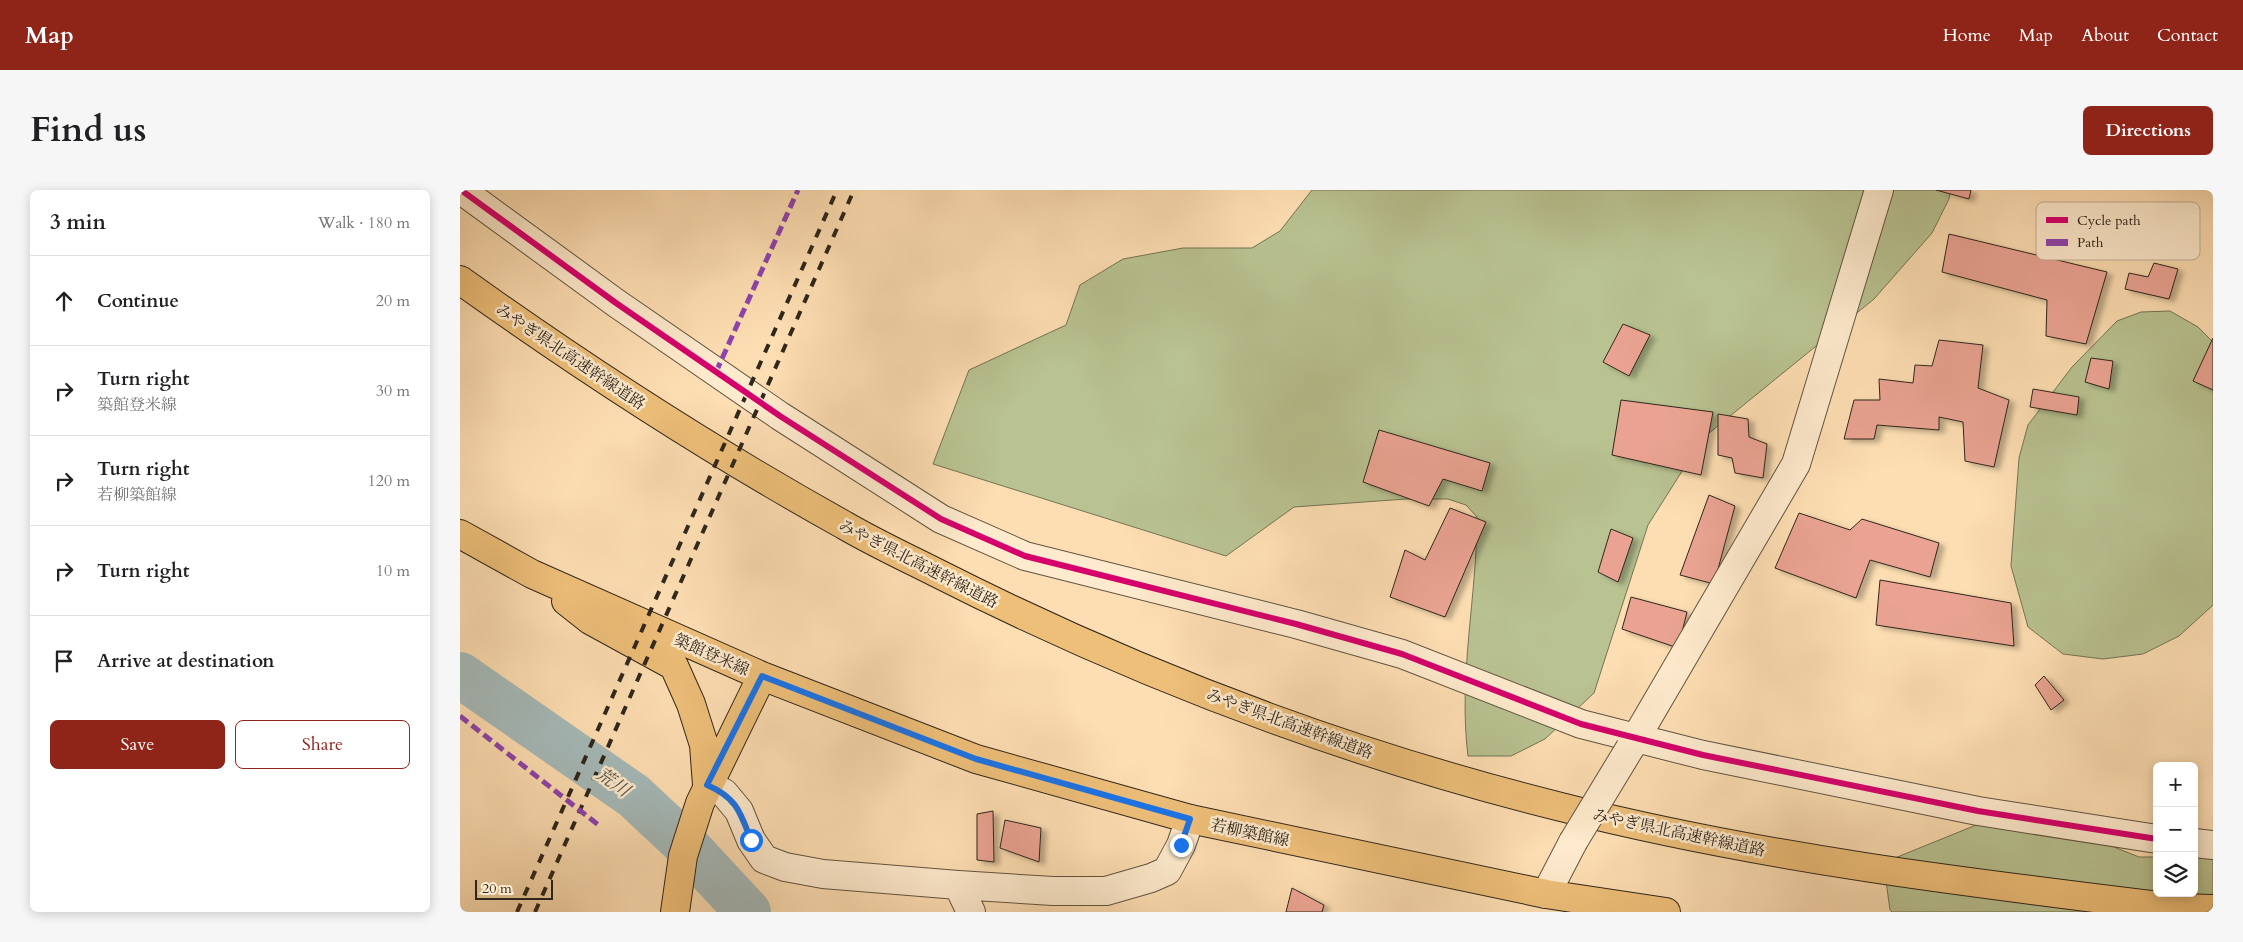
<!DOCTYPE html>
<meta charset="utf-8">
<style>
:root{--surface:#fff;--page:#f6f6f6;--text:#202124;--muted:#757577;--line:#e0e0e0;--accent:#8f2418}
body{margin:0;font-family:Cardo,"Noto Serif JP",serif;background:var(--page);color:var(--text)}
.controls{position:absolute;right:15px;bottom:15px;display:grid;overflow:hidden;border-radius:8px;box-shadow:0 2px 12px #0003}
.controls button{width:45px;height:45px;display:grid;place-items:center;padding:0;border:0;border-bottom:1px solid var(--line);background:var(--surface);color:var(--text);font:25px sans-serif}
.scale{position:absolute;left:15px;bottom:12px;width:78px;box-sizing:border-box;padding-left:5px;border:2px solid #2f261c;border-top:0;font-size:14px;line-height:18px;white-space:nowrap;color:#2f261c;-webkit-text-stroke:4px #feeacd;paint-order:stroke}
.stop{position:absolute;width:15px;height:15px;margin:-11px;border:4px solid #1a73e8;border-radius:50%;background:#fff}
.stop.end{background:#1a73e8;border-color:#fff;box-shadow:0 1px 5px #0008}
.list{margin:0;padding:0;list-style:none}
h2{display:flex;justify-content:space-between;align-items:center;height:65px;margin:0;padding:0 20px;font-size:21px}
h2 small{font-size:16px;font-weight:400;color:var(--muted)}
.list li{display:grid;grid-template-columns:32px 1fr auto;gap:15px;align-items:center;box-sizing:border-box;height:90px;padding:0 20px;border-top:1px solid var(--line)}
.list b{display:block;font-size:19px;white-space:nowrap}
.list p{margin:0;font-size:16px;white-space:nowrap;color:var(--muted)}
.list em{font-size:16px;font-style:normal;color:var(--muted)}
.actions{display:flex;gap:10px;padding:15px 20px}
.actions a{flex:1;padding:11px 0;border:1px solid var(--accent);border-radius:8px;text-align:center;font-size:18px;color:var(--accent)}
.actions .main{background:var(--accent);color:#fff}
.icon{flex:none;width:28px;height:28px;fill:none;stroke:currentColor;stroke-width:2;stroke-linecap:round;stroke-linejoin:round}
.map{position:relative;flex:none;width:1753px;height:722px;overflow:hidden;border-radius:8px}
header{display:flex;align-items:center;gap:30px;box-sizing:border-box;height:70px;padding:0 25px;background:var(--accent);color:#fff}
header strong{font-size:24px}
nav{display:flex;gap:28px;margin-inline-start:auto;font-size:18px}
.intro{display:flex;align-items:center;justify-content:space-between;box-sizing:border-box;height:120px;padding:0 30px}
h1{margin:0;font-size:35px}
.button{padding:12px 22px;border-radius:8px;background:var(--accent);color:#fff;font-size:18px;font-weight:700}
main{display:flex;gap:30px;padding:0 30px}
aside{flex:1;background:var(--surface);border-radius:8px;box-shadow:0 2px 12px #0003}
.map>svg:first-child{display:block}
</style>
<header>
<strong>Map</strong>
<nav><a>Home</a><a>Map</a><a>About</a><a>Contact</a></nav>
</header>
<div class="intro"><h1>Find us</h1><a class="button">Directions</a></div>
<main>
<aside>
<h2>3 min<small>Walk · 180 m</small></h2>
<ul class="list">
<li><svg class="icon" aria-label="ahead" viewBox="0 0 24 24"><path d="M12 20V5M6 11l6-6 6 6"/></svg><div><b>Continue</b></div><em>20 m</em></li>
<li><svg class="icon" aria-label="right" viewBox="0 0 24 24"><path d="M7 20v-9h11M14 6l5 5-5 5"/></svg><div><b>Turn right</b><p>築館登米線</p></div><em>30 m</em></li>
<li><svg class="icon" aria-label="right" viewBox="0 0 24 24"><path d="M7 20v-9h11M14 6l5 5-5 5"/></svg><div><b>Turn right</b><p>若柳築館線</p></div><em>120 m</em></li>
<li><svg class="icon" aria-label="right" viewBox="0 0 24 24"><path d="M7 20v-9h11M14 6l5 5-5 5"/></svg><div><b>Turn right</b></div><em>10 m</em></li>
<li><svg class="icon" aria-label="arrive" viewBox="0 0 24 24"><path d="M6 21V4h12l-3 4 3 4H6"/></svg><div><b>Arrive at destination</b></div></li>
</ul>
<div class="actions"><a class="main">Save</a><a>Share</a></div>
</aside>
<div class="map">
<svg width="1753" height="722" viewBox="0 0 1753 722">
<defs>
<filter id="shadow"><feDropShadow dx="5.5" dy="3" stdDeviation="2.5" flood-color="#0004"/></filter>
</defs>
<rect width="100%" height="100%" fill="#fddeb2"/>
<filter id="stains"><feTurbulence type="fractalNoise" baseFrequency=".004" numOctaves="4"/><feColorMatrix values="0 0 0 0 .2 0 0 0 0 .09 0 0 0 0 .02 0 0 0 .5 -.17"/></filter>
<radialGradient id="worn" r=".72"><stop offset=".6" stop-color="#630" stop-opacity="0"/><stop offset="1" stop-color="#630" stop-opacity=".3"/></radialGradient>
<path fill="#b9c291" stroke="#747456" d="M852,0h639l-2,9 -17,34 -58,66 -171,139 -55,87 -54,168 -49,46 -34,17h-43c-10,-80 9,-160 9,-239l-11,-12 -18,-6h-42l-112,8 -68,49 -293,-92 36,-94 97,-45 14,-40 43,-26 60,-11h69l28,-17z
M1710,121l28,16 15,15v263l-34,31 -36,18 -40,5 -40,-5 -35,-27 -17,-61 8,-108 9,-33 44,-58 45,-46 24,-9z
M1526,631l113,20 40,16h18v36h37v-36l19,-2v57h-321l-2,-2 -4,-29 4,-21z"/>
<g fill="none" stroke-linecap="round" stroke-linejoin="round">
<path stroke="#a5b9b8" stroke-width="46" d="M0,485l174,121 47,44 67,72"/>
</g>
<path fill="#eaa392" stroke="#2f261c" filter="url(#shadow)" d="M1476,0h35l-2,9z
M1489,44l158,38 -21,72 -40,-8 1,-36 -105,-28z
M1694,73l24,6 -9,30 -44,-10 4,-16 19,4z
M1163,134l27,11 -21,41 -26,-14z
M1753,148v52l-20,-9z
M1479,150l44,5 -5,43 31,12 -15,67 -29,-6 -2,-39 -24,-5v13l-62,-5 -3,14h-30l10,-39h26l-1,-21 34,4 2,-18 17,1z
M1631,168l22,3 -4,28 -24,-7z
M1573,199l46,8 -2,18 -47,-8z
M1161,210l92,12 -12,63 -89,-20z
M1258,224l30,5 1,18 18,7 -4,34 -28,-5 -3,-15 -14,-3z
M919,240l111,33 -8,28 -39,-12 -14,27 -66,-24z
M1249,305l26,11 -21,78 -34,-9z
M990,318l36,14 -41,95 -55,-20 15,-47 20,10z
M1339,323l51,17 12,-11 77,24 -9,34 -60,-17 -14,38 -81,-30z
M1151,339l22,9 -15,44 -20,-10z
M1420,390l131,23 3,43 -138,-21z
M1171,407l56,15 -9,36 -56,-19z
M1584,486l20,24 -13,10 -16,-25z
M533,621l1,51 -17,-2v-46z
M545,630l36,8 -2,34 -39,-14z
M832,698l32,17 -2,7h-36z"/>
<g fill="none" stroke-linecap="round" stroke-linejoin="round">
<g stroke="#625442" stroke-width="30">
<path id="minor" d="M1,0l155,113 164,113 161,103 84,37 271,68 106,30 179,70 55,14 67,17 275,56 179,28
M1170,558l166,-284 83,-274
M247,595l17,8 15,18 12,29 13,19 21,8 38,7 135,11 95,6h53l45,-13 16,-7 14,-26 9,-26
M1734,653l19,2
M498,695l13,27
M1086,704l27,-52"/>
</g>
<g stroke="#2f261c" stroke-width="30">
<path id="major" d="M0,90c123,88 251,171 384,245 29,17 61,32 91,47 199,101 409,181 626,235 201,51 408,76 615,101l37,1
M0,344l72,40 230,102 214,83 214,60 356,75 120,18
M106,411l24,19 84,46 17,38 13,41 3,40
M215,722l8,-56 17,-53 62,-127"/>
</g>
<use href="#minor" stroke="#feeacd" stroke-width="28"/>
<use href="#major" stroke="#eebf79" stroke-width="28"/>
<path stroke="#2f261c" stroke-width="4" stroke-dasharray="9 9" stroke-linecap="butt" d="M57,722l320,-722
M75,722l319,-722"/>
<g stroke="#625442" stroke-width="30" stroke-linecap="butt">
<path id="minor-bridge" d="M1113,652l57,-94"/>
</g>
<use href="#minor-bridge" stroke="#feeacd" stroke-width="28"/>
<path stroke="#8e44ad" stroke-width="5" stroke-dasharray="10 5" stroke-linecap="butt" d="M256,182l82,-182
M0,526l141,111"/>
<g stroke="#feeacd" stroke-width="9">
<path id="cycleway" d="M1,0l155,113 164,113 161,103 84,37 271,68 106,30 179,70 55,14 67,17 275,56 179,28"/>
</g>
<use href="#cycleway" stroke="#d6006c" stroke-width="6"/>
</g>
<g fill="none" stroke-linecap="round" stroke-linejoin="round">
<path stroke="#1a73e8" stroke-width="6" d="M291,650c-11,-28 -14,-42 -44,-55l55,-109 214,83 214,60 -9,26"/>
</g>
<g text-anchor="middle" stroke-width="5" stroke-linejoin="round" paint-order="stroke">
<g font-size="16" fill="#2f261c" stroke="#feeacd">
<text transform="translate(111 166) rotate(34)" y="6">みやぎ県北高速幹線道路</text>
<text transform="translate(459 373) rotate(27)" y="6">みやぎ県北高速幹線道路</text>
<text transform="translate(252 464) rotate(24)" y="6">築館登米線</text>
<text transform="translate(830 533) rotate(20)" y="6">みやぎ県北高速幹線道路</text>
<text transform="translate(790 642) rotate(12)" y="6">若柳築館線</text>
<text transform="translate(1219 642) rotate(12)" y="6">みやぎ県北高速幹線道路</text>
</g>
<g font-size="18" font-style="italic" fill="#52524b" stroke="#feeacd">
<text transform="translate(153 592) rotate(35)" y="6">荒川</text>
</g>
</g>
<rect x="1576" y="12" width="164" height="58" rx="8" fill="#feeacd" stroke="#c0af98" stroke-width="1"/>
<rect x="1586" y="27" width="22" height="6" fill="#d6006c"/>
<rect x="1586" y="49" width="22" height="7" fill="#8e44ad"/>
<g font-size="14" fill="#2f261c">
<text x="1617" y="35">Cycle path</text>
<text x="1617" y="57">Path</text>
</g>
<rect width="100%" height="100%" filter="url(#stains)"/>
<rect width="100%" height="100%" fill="url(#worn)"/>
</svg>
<div class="controls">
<button>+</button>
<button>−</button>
<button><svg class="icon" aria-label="layers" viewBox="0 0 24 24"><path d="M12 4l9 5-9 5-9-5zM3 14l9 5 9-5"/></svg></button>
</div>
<div class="scale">20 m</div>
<div class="stop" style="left:291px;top:650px"></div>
<div class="stop end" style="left:721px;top:655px"></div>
</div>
</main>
